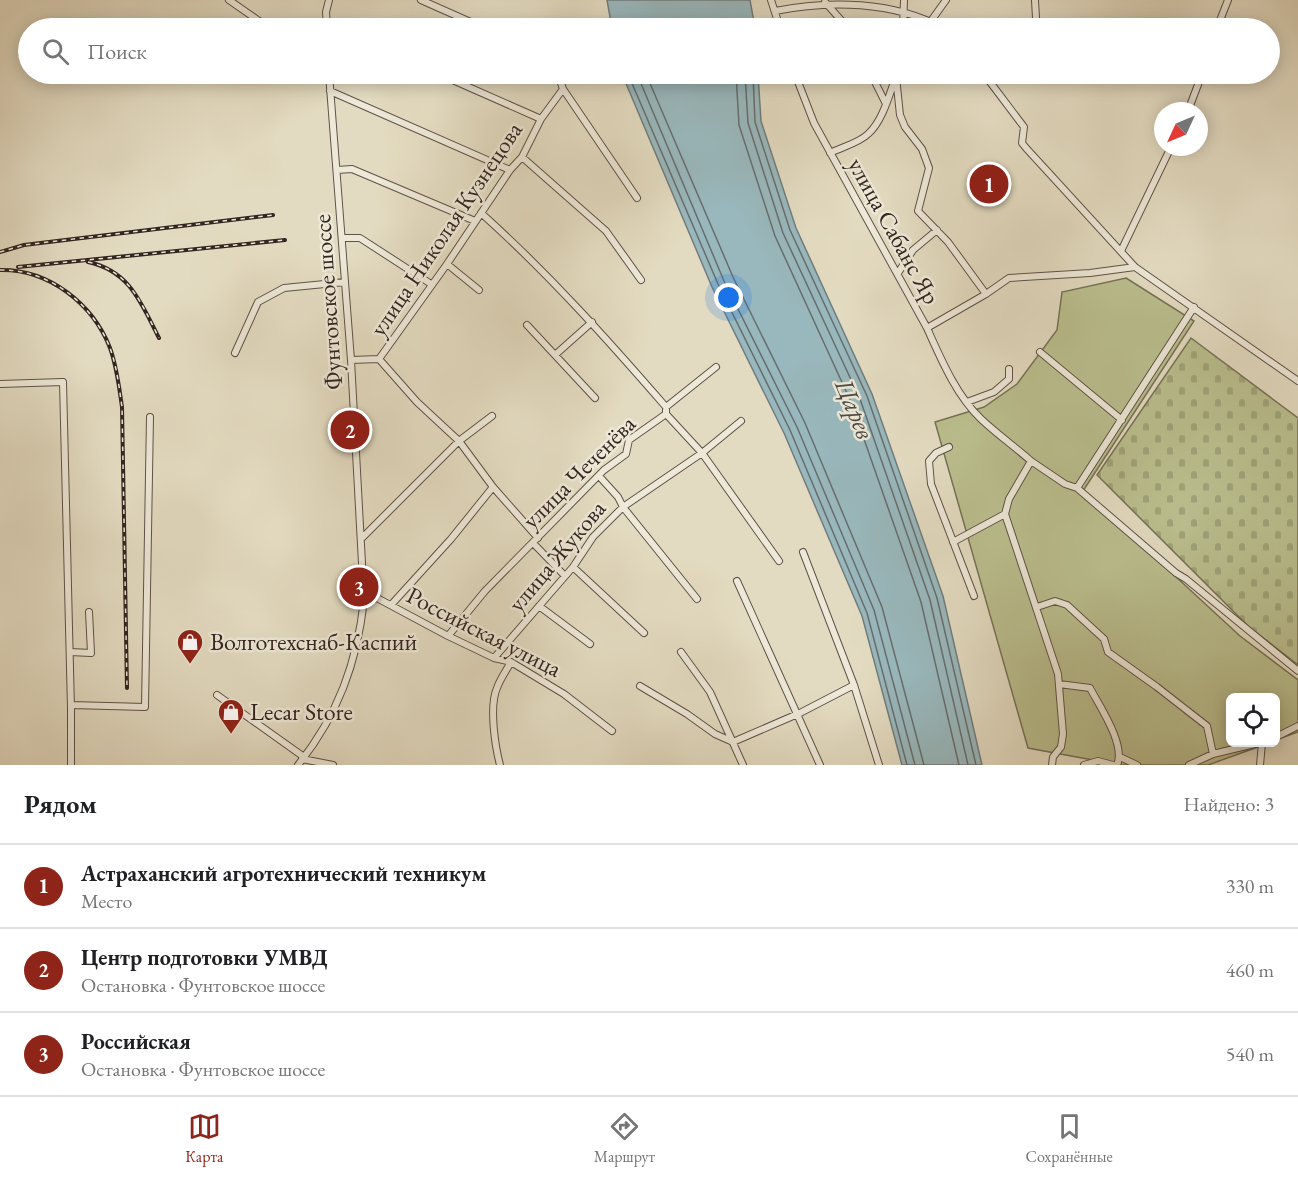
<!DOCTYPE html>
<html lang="ru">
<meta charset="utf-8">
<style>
:root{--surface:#fff;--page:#f6f6f6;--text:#202124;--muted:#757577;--line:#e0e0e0;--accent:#8f2418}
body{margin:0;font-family:"EB Garamond",serif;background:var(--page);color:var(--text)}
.controls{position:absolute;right:18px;bottom:18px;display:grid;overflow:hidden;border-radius:9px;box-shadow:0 3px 15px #0003}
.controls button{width:54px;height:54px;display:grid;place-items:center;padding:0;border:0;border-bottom:2px solid var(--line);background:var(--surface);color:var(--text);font:30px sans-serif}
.compass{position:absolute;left:1154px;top:102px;width:54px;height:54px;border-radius:50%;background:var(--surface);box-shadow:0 3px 15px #0003;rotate:226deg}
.you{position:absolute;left:729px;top:298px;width:21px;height:21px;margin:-15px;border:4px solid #fff;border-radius:50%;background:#1a73e8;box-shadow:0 0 0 9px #1a73e833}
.badge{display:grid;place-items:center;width:39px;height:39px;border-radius:50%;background:var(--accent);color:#fff;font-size:20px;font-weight:700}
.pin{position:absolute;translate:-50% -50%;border:3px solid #fff;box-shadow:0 2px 6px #0006}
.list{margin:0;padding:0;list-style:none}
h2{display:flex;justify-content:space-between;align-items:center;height:78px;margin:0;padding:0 24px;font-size:26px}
h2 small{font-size:20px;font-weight:400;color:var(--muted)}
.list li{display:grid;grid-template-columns:39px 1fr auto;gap:18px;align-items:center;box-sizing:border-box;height:84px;padding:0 24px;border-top:2px solid var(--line)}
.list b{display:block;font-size:22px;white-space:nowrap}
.list p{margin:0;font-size:20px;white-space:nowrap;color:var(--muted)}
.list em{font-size:20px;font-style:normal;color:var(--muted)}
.icon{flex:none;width:33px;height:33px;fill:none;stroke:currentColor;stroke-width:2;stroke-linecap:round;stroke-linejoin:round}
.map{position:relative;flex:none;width:1298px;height:765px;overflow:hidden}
.search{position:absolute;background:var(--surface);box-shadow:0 3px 15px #0003;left:18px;right:18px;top:18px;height:66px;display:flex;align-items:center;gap:15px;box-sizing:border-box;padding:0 21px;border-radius:33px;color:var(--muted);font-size:22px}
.sheet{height:330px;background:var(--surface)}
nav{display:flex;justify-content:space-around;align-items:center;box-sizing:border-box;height:84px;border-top:2px solid var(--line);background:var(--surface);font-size:16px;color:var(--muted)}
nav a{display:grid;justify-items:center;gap:3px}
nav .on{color:var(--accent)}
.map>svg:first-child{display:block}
</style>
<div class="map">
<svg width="1298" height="765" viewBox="0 0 1298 765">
<defs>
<pattern id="cemetery-stones" width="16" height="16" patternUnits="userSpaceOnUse" patternTransform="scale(1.5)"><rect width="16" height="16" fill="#babe8e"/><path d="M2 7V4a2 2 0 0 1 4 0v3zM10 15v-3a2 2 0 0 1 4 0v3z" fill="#a0a37a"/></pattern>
</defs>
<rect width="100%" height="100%" fill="#e3dbc1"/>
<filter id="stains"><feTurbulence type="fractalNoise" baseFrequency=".00333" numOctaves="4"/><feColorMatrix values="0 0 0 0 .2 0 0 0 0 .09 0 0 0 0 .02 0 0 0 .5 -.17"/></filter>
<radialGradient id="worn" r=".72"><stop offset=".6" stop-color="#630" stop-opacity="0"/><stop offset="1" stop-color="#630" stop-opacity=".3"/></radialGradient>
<path fill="#babe8e" stroke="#767256" stroke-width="1.5" d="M1126,278l68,43 -111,170 157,145 58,44v52l-22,8v-42h-46v44l39,1 -61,22h-88l-92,-17 -93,-326 49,-15 33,-23 40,-54 5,-38z"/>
<path fill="url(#cemetery-stones)" stroke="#767256" stroke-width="1.5" d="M1191,338l107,80v247l-50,-39 -151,-151z"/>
<path fill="#99b8bd" stroke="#707d7e" stroke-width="1.5" d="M607,0h143l5,28h-143z
M622,74h136l3,47 35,107 76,166 71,202 39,169h-80l-40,-149 -78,-183 -72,-146z"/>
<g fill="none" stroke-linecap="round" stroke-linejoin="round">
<path stroke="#666e6e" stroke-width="1.5" d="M628,74l90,210 72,146 77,183 40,152
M637,74l87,207 73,146 77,183 41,155
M646,74l87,203 72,146 77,184 42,158
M736,74l3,51 36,111 76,166 70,200 38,163
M745,74l3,49 35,110 77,166 70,201 38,165
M753,74l2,48 35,108 77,166 70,202 39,167"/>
<g stroke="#5f5248" stroke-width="8">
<path id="minor" d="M229,0l40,28
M421,0l63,28
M771,0l9,28
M825,2l23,26
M775,11c54,-11 118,-10 168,17
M327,28l-1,-16 3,-12
M903,28l1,-28
M926,28l20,-28
M1033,28l3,-10 -1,-18
M1217,28l11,-28
M439,74l102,45
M558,74l5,15 74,109
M795,74l19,49 113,205c14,31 29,67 54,91 16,15 34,28 50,42
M871,74l15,30
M984,74l40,53 -2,16 4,5 109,119 163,114
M896,77l4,38 5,12 17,22 7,19 -11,43 30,31 38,52
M990,81l8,-7
M330,91l180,79
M1188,111l14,-37
M830,153c12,-6 29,-10 38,-19 14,-12 21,-38 27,-55
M522,157l84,74 35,49
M337,170l15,-1 123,52
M481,213c67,60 126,126 185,194
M342,238h18l71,46
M1121,251l50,-104
M447,264l32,26
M898,273l15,-23 24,-20
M527,325l68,73
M927,328l59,-34 23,-16 81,-5 45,-6
M1040,352l82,68
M235,353l23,-51 26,-14 61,-6
M555,355l37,-33
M379,359l68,-95 63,-94 12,-13 19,-38 22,-30
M351,360l28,-1 38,43 42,39 34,46 45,51
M0,384l63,-2 8,327v56
M967,402l27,-10 15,-13v-10
M666,414l36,39 77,108
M949,447l-13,6 -7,8 2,23 43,112
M599,476l19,21 5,10 74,92
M1077,488l117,-181
M362,538l97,-97 33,-25
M953,542l52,-28
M533,543l32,33
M803,552l51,133 25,80
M573,567l71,66
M737,581l83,184
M364,600l13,-2 71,38 46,22 17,4 53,32 48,37
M391,605l60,-66 42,-52
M539,606l51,38
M1037,607l18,-6 12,4 37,34 4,13 49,35 50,39 6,28
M448,636l37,-45 119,-121 22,-16 3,-14 37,-26v-7l50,-40
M70,652l21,1 -2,-41
M681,652l29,40 33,73
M494,658l79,-91 20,-30 30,-30 79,-54 39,-32
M1059,684l31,4c10,19 36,57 27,77
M640,686l47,28 28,20 18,8 67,-29 54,-28
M217,695l87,62
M71,705l74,2 5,-290
M1276,737l22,-11
M1120,757l17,8
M302,759l31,6
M298,765c40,-50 59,-102 66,-165l-13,-240 -22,-286
M500,765c-5,-19 -11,-59 -3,-77 3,-9 9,-17 14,-26
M1052,765l1,-8 8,-10 2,-13 -5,-60 -53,-160 4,-15 22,-38 34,23 12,4 99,85 10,6 112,92
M1084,765l14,-4 15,4
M1189,765l24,-11 50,-12
M1260,765l2,-22"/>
</g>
<use href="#minor" stroke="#ede8d7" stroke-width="6"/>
<g stroke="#33251f" stroke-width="4">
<path id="rail" d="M0,252l24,-7 249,-30
M88,262c42,9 53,41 71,76
M18,267l267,-27
M0,270c49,-1 93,34 110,78 7,19 9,39 12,59l5,281"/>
</g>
<use href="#rail" stroke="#ede8d7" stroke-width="1.5" stroke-dasharray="4.5" stroke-linecap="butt"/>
</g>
<defs>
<g id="shop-pin" transform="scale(1.35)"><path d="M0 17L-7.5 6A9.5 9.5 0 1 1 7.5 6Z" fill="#8f2418" stroke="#ede8d7"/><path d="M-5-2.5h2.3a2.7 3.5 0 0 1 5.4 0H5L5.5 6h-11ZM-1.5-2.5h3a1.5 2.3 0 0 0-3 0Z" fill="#fff"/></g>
</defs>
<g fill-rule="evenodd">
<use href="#shop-pin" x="190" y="642"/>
<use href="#shop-pin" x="231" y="712"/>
</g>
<g text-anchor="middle" stroke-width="5" stroke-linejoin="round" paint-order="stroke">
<g font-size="24" fill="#33251f" stroke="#ede8d7">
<text transform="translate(446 229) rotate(-56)" y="8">улица Николая Кузнецова</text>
<text transform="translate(894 231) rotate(61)" y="8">улица Сабанс Яр</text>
<text transform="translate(328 302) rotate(-94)" y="8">Фунтовское шоссе</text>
<text transform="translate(579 472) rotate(-45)" y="8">улица Чеченёва</text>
<text transform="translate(557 556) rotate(-50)" y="8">улица Жукова</text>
<text transform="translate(484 632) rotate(27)" y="8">Российская улица</text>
</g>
<g font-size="24" fill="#33251f" stroke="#ede8d7" text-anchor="start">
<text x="210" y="650">Волготехснаб-Каспий</text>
<text x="250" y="720">Lecar Store</text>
</g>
<g font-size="26" font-style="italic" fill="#4c4a46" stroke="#ede8d7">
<text transform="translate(855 409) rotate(67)" y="9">Царев</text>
</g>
</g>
<rect width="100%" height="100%" filter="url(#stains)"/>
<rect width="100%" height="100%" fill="url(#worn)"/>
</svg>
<div class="controls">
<button><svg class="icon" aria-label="locate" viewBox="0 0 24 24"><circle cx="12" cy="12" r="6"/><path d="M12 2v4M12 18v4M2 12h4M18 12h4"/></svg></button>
</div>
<svg class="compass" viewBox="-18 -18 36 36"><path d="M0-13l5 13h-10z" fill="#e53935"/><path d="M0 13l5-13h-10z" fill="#757577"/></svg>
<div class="you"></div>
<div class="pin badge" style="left:989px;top:184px">1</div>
<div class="pin badge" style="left:350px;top:430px">2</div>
<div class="pin badge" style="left:359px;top:587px">3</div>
<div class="search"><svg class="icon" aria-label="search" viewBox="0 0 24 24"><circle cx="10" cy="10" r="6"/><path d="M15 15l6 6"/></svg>Поиск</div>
</div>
<section class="sheet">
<h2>Рядом<small>Найдено: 3</small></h2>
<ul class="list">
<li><span class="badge">1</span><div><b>Астраханский агротехнический техникум</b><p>Место</p></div><em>330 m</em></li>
<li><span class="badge">2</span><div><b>Центр подготовки УМВД</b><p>Остановка · Фунтовское шоссе</p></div><em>460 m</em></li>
<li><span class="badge">3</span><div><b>Российская</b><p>Остановка · Фунтовское шоссе</p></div><em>540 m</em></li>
</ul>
</section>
<nav>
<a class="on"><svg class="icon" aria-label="map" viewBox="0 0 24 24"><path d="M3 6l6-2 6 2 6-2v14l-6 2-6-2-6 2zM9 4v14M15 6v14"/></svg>Карта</a>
<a><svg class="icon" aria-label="directions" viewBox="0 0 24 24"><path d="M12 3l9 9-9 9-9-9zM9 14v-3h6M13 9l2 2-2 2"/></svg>Маршрут</a>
<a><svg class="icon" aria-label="saved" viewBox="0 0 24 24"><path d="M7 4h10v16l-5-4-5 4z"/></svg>Сохранённые</a>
</nav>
